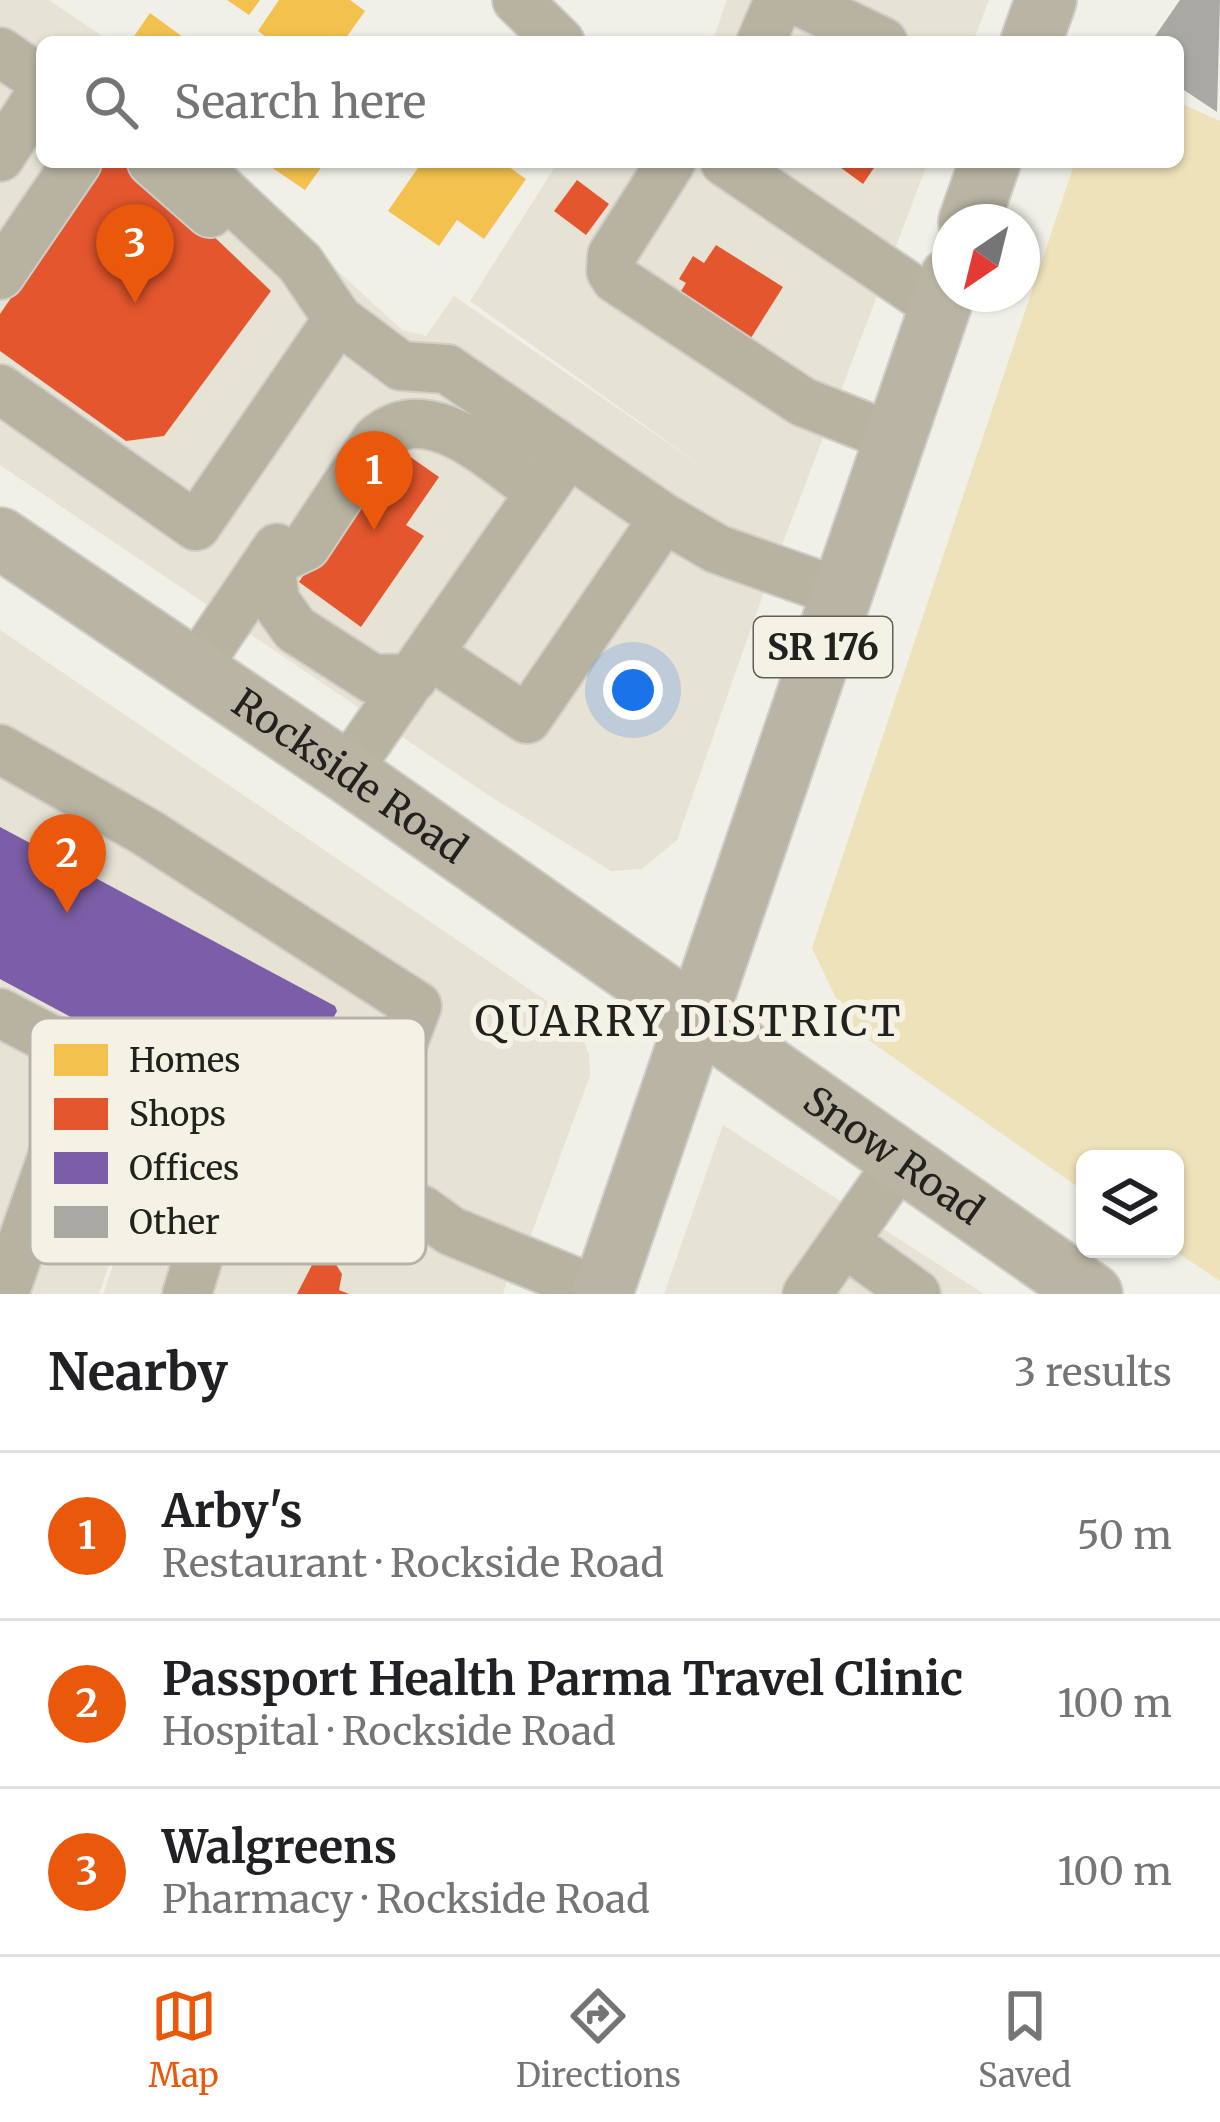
<!DOCTYPE html>
<meta charset="utf-8">
<style>
:root{--surface:#fff;--page:#f6f6f6;--text:#202124;--muted:#757577;--line:#e0e0e0;--accent:#ea580c}
body{margin:0;font-family:Merriweather,serif;background:var(--page);color:var(--text)}
.controls{position:absolute;right:36px;bottom:36px;display:grid;overflow:hidden;border-radius:18px;box-shadow:0 3px 9px #0004}
.controls button{width:108px;height:108px;display:grid;place-items:center;padding:0;border:0;border-bottom:3px solid var(--line);background:var(--surface);color:var(--text);font:60px sans-serif}
.compass{position:absolute;left:932px;top:204px;width:108px;height:108px;border-radius:50%;background:var(--surface);box-shadow:0 3px 9px #0004;rotate:215deg}
.you{position:absolute;left:633px;top:690px;width:42px;height:42px;margin:-30px;border:9px solid #fff;border-radius:50%;background:#1a73e8;box-shadow:0 0 0 18px #1a73e833}
.badge{display:grid;place-items:center;width:78px;height:78px;border-radius:50%;background:var(--accent);color:#fff;font-size:39px;font-weight:700}
.pin{position:absolute;translate:-50% -99px;filter:drop-shadow(0 3px 6px #0008)}
.pin::after{content:'';position:absolute;top:63px;width:42px;height:36px;background:inherit;clip-path:polygon(0 0,100% 0,50% 100%)}
.list{margin:0;padding:0;list-style:none}
h2{display:flex;justify-content:space-between;align-items:center;height:156px;margin:0;padding:0 48px;font-size:51px}
h2 small{font-size:39px;font-weight:400;color:var(--muted)}
.list li{display:grid;grid-template-columns:78px 1fr auto;gap:36px;align-items:center;box-sizing:border-box;height:168px;padding:0 48px;border-top:3px solid var(--line)}
.list b{display:block;font-size:45px;white-space:nowrap}
.list p{margin:0;font-size:39px;white-space:nowrap;color:var(--muted)}
.list em{font-size:39px;font-style:normal;color:var(--muted)}
.icon{flex:none;width:66px;height:66px;fill:none;stroke:currentColor;stroke-width:2;stroke-linecap:round;stroke-linejoin:round}
.map{position:relative;flex:none;width:1220px;height:1294px;overflow:hidden}
.search{position:absolute;background:var(--surface);box-shadow:0 3px 9px #0004;left:36px;right:36px;top:36px;height:132px;display:flex;align-items:center;gap:30px;box-sizing:border-box;padding:0 42px;border-radius:18px;color:var(--muted);font-size:45px}
.sheet{height:660px;background:var(--surface)}
nav{display:flex;justify-content:space-around;align-items:center;box-sizing:border-box;height:168px;border-top:3px solid var(--line);background:var(--surface);font-size:33px;color:var(--muted)}
nav a{display:grid;justify-items:center;gap:6px}
nav .on{color:var(--accent)}
.map>svg:first-child{display:block}
</style>
<div class="map">
<svg width="1220" height="1294" viewBox="0 0 1220 1294">
<rect width="100%" height="100%" fill="#f0efe8"/>
<path fill="#e6e3d5" d="M0,0h49l62,42h-69v120h177l183,168 24,6 28,-40 252,173 -236,-168 88,-139h370l-171,449 -80,229 -35,29 -31,2 -123,-76 -488,-330z
M727,0h262l-16,42h-261z
M0,630l560,380 21,23 8,22 1,21 -72,194 -7,-2 -8,26h-400l58,-168 312,128 -313,-134 -61,174h-99z
M723,1125l261,169h-320z"/>
<path fill="#eee2ba" d="M1178,102l42,19v1160l-48,-32 3,-90h-90v33l-235,-165 -38,-79 263,-786h103z"/>
<path fill="#f2c14e" d="M227,0h33l-11,15z
M279,0h71l15,11 -22,31h-70l-15,-11z
M150,13l33,24 -3,5h-50z
M275,162h50l-20,28 -34,-23z
M422,162h80l24,17 -42,60 -27,-19 -18,26 -51,-35z"/>
<path fill="#e4572e" d="M833,162h45l-15,22z
M103,165l40,4 128,122 -107,145 -38,5 -126,-90v-37z
M577,180l32,24 -23,31 -32,-24z
M716,245l67,42 -34,54 -71,-45 8,-13 -7,-4 14,-23 11,7z
M392,444l47,33 -33,48 18,11 -63,91 -62,-45z
M320,1261l15,2 7,11 -3,16 10,4h-52l15,-29z"/>
<path fill="#7b5ea7" d="M0,827l335,179 2,5 -60,113 -5,1 -272,-146z"/>
<path fill="#a9a8a3" d="M1180,0h40l-3,112 -39,-26v-44h-27z"/>
<g fill="none" stroke-linecap="round" stroke-linejoin="round">
<g stroke="#cecdc8" stroke-width="52">
<path id="minor" d="M517,0l43,42
M796,0l87,42
M761,42l15,-35 10,-7
M0,52l41,28v13l-41,64
M152,162l58,51
M192,162l108,101 38,56 63,47 46,3 217,149 53,31 124,44
M671,162l-59,93 -1,16 5,8 187,123 91,36
M725,162l215,146
M0,275l77,-113
M0,389l196,137 142,-207
M430,655l97,64 137,-201
M195,669l82,-121
M413,678l-40,1 -78,-50 -20,-28 -5,-38 36,-17 70,-106c54,-47 118,21 164,52
M0,749l146,83 271,174 -67,177
M346,772l213,-306
M0,1013l87,45 -83,236
M87,1058l209,103 126,49 29,21 151,62
M844,1242l72,52
M187,1294l40,-129 59,24
M807,1294l94,-134"/>
</g>
<g stroke="#cecdc8" stroke-width="64">
<g id="major">
<path d="M1031,42l15,-42"/>
<path d="M969,222l21,-60"/>
<path id="s1" d="M0,538l346,234 746,522"/>
<path d="M602,1294l348,-1016"/>
</g>
</g>
<path stroke="#b4b2a6" stroke-width="8" stroke-dasharray="9 6" stroke-linecap="butt" d="M89,875l13,-24
M306,1068l37,17"/>
<use href="#minor" stroke="#b8b3a1" stroke-width="48"/>
<use href="#major" stroke="#b9b4a3" stroke-width="60"/>
</g>
<g text-anchor="middle" stroke-width="12" stroke-linejoin="round" paint-order="stroke">
<rect fill="#f4f1e5" stroke="#615f59" stroke-width="3" x="754" y="617" width="138" height="60" rx="9"/>
<g font-size="36" font-weight="bold" fill="#22211d">
<text x="823" y="660">SR 176</text>
</g>
<g font-size="39" fill="#22211d" stroke="#f4f1e5">
<text dy="14" stroke="none"><textPath href="#s1" startOffset="423">Rockside Road</textPath></text>
<text dy="14" stroke="none"><textPath href="#s1" startOffset="1086">Snow Road</textPath></text>
</g>
<g font-size="42" letter-spacing="3" fill="#22211d" stroke="#f4f1e5">
<text x="689" y="1036">QUARRY DISTRICT</text>
</g>
</g>
<rect x="30" y="1018" width="396" height="246" rx="18" fill="#f4f1e5" stroke="#b5b3a9" stroke-width="3"/>
<rect x="54" y="1044" width="54" height="32" fill="#f2c14e"/>
<rect x="54" y="1098" width="54" height="32" fill="#e4572e"/>
<rect x="54" y="1152" width="54" height="32" fill="#7b5ea7"/>
<rect x="54" y="1206" width="54" height="32" fill="#a9a8a3"/>
<g font-size="33" fill="#22211d">
<text x="129" y="1072">Homes</text>
<text x="129" y="1126">Shops</text>
<text x="129" y="1180">Offices</text>
<text x="129" y="1234">Other</text>
</g>
</svg>
<div class="controls">
<button><svg class="icon" aria-label="layers" viewBox="0 0 24 24"><path d="M12 4l9 5-9 5-9-5zM3 14l9 5 9-5"/></svg></button>
</div>
<svg class="compass" viewBox="-18 -18 36 36"><path d="M0-13l5 13h-10z" fill="#e53935"/><path d="M0 13l5-13h-10z" fill="#757577"/></svg>
<div class="you"></div>
<div class="pin badge" style="left:374px;top:530px">1</div>
<div class="pin badge" style="left:67px;top:913px">2</div>
<div class="pin badge" style="left:135px;top:303px">3</div>
<div class="search"><svg class="icon" aria-label="search" viewBox="0 0 24 24"><circle cx="10" cy="10" r="6"/><path d="M15 15l6 6"/></svg>Search here</div>
</div>
<section class="sheet">
<h2>Nearby<small>3 results</small></h2>
<ul class="list">
<li><span class="badge">1</span><div><b>Arby's</b><p>Restaurant · Rockside Road</p></div><em>50 m</em></li>
<li><span class="badge">2</span><div><b>Passport Health Parma Travel Clinic</b><p>Hospital · Rockside Road</p></div><em>100 m</em></li>
<li><span class="badge">3</span><div><b>Walgreens</b><p>Pharmacy · Rockside Road</p></div><em>100 m</em></li>
</ul>
</section>
<nav>
<a class="on"><svg class="icon" aria-label="map" viewBox="0 0 24 24"><path d="M3 6l6-2 6 2 6-2v14l-6 2-6-2-6 2zM9 4v14M15 6v14"/></svg>Map</a>
<a><svg class="icon" aria-label="directions" viewBox="0 0 24 24"><path d="M12 3l9 9-9 9-9-9zM9 14v-3h6M13 9l2 2-2 2"/></svg>Directions</a>
<a><svg class="icon" aria-label="saved" viewBox="0 0 24 24"><path d="M7 4h10v16l-5-4-5 4z"/></svg>Saved</a>
</nav>
